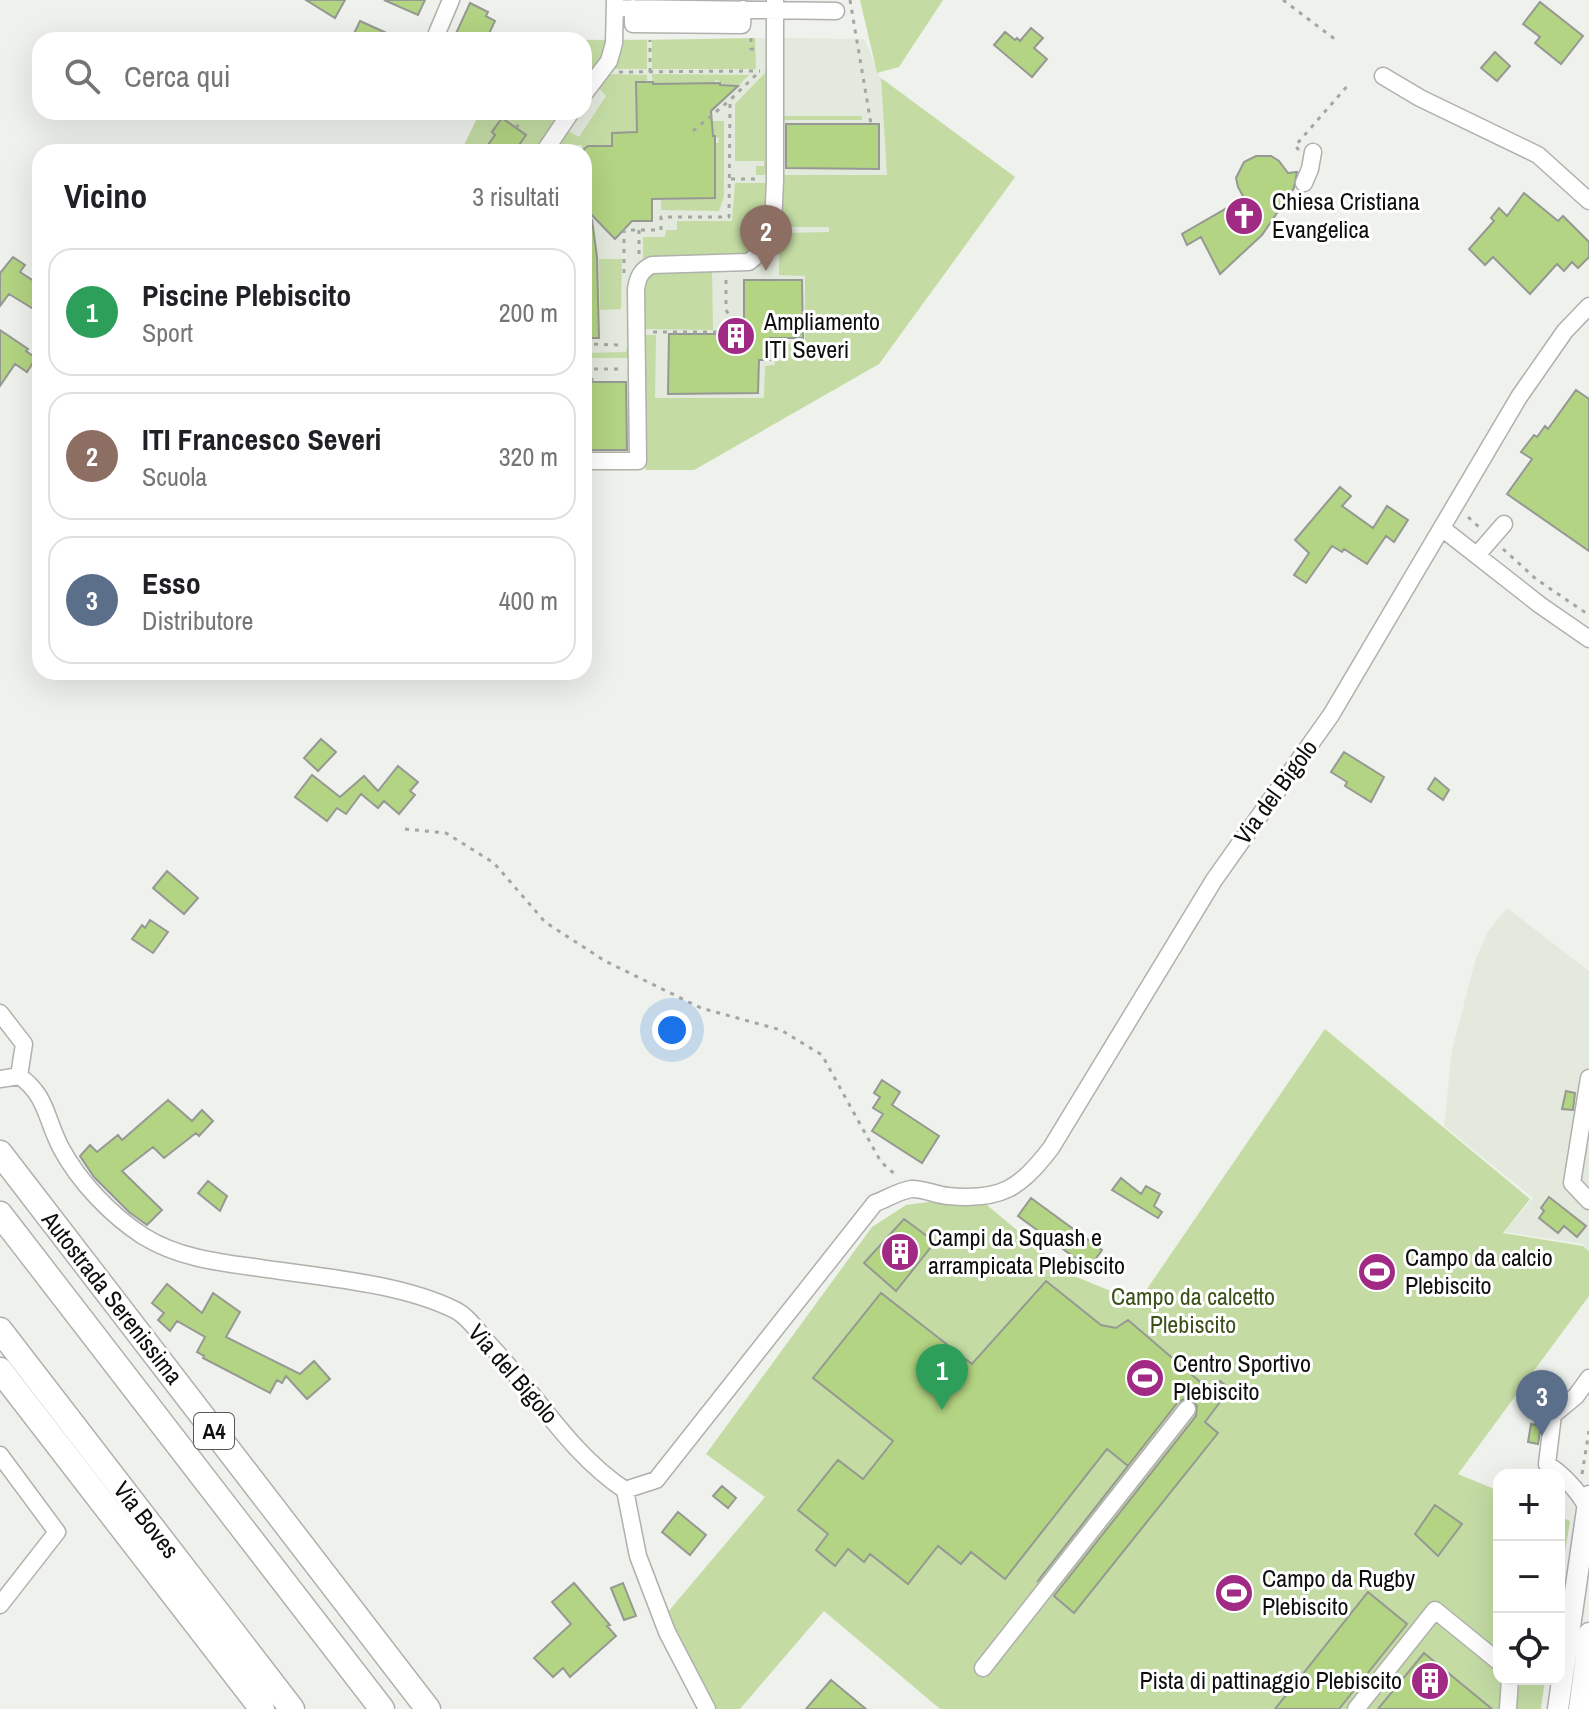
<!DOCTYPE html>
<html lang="it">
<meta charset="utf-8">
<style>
:root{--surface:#fff;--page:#f6f6f6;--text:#202124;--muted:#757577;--line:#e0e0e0;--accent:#a12b84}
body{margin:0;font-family:"Archivo Narrow",sans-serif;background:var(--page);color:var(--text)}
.controls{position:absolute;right:24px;bottom:24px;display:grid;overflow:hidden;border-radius:16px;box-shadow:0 8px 32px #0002}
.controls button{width:72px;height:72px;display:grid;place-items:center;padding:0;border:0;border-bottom:2px solid var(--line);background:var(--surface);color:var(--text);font:40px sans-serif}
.you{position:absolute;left:672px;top:1030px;width:28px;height:28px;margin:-20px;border:6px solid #fff;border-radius:50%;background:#1a73e8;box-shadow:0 0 0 12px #1a73e833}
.badge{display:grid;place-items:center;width:52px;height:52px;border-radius:50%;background:var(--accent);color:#fff;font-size:26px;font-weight:700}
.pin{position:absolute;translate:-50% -66px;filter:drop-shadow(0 2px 4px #0008)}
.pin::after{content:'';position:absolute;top:42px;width:28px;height:24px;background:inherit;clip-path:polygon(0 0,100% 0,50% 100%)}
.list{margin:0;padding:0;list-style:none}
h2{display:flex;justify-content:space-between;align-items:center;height:104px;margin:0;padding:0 32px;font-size:34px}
h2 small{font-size:26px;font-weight:400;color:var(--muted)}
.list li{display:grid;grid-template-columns:52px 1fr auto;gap:24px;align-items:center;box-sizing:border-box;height:128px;margin:0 16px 16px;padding:0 16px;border:2px solid var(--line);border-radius:24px}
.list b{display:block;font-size:30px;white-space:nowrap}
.list p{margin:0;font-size:26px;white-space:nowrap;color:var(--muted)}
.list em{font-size:26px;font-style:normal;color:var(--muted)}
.icon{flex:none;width:44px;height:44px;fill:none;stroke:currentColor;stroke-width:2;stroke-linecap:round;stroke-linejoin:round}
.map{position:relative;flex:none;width:1589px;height:1709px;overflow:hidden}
.search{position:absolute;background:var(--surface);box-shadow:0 8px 32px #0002;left:32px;top:32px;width:560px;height:88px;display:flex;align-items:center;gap:20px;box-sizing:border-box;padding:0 28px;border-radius:24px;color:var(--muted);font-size:30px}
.panel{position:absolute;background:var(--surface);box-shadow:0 8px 32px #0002;left:32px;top:144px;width:560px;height:536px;border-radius:24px}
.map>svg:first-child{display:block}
</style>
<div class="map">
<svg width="1589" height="1709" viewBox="0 0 1589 1709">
<rect width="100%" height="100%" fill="#eff2ec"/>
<path fill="#e3e9dc" d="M782,38l82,1 17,39 134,99 -136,187 -185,106h-110v-318h-123v-2l19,-38h104v-72h-66z
M1507,908l82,63v280l-6,-7 -79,-12 29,-34 -89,-72 8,-76 24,-92 13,-28z"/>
<path fill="#c4dca4" d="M860,0h83l-44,67 -22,6z
M755,38l1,31h-104v-29z
M517,40h91v13l-24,35v-48z
M618,40h29v29h-39z
M765,69h4l1,106h-14v-9h8v-5h-29v-57l30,-31z
M605,74l42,1v6l-11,1v53l-12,12 -2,-15h-10l-1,17 -23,-4 -6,5v-5h-4v2h-19v5h-10l16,-23 14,8 27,-41 -9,-10z
M652,74l97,1 -11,11 -18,-1v-4l-5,-1 -1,3h-61z
M881,78l134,99 -136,187 -185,106h-48l-4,-135h14l-1,63h109l1,-32 10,-1 -1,-21 31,-1v-67l-26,-1v-42l50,-1v-5h-52l3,-52h107z
M480,112h86l-28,40h-24l12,-17 -24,-16 -10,13 12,9 -21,11h-22z
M781,116h81v4h-81z
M712,121h12v75l-5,15 -58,-1v-10l55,-2 -1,-55h3l1,-5 -6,-2z
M735,183h35l-1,43 -12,35 -114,-2v-22h22l1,-7h11v-9h55z
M599,259h23l-1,50 -21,1z
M657,269l55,1 1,60 -71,-1c0,-21 -5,-47 15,-60z
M627,347h4l-2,11h-45v-5l42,-1z
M1325,1029l205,170 -27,34 80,13 6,5v45l-131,178 41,17v188h46l-4,30h-601l-116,-98 -84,98h-27l-46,-96 98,-116 -59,-43 166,-227 34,-22 44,-6 37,6 82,69 69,28z
M1559,1516l11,5 -11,68z"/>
<path fill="#b3d482" stroke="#969993" stroke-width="2" d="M306,0h39l-10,18z
M384,0h41l-7,15z
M1540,2l43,34 -22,28 -26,-21 5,-6 -17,-13z
M470,3l18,9 -2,4 9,5 -9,19h-33z
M360,21l42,19h-51z
M1031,28l12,10 -9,10 13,11 -15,18 -38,-32 11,-13 10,8 2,-2 3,3z
M1495,52l15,14 -13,15 -16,-13z
M636,82h17v2l67,-1v2l18,1 -27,25 2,25h2v62l-63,1v22h-20l-17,18 -31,-32v-58l4,-3h24v-13l25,-1z
M502,118l24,17 -12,17h-31l12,-17 -3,-3z
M786,124h93v45l-93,-1z
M1256,156h15l8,5 9,12 9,-1 -3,16 -32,47 -42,39 -19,-37 -14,8 -5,-11 62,-36 -6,-11 -2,-9 8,-16z
M1524,193l34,28 5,-5 26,26v15l-11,11 -6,-6 -8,9 -7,-7 -27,30 -37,-37 -8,8 -16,-16 25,-28 -3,-3 8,-10 8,8z
M592,220l5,37 2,81h-15v-117z
M13,257l12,8 -5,7 20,13v28l-31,-19 -9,12v-33z
M744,280h58l1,58h-33v22h-11l-1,33 -90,1 1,-60h71l-1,-4h5z
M0,330l28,19 -2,2 10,7 -9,14 -12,-8 -15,22z
M584,382h42l1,68h-43z
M1576,390l13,9v152l-82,-57 25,-35 -11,-7 13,-17 3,2 8,-11 3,3z
M1340,487l11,9 -9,10 31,22 14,-22 21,14 -14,22 -8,-6 -19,28 -23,-15 -2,3 -10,-6 -26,37 -12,-8 15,-22 -14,-13z
M321,739l15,13 -18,19 -14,-13z
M1344,752l40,25 -13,25 -26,-16 2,-4 -16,-10z
M398,766l20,16 -8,9 5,4 -16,19 -15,-13 -6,7 -17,-14 -15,20 -9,-6 -10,13 -32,-24 17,-22 28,22 24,-21 14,15z
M1435,778l14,12 -6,10 -15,-11z
M167,871l31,27 -14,16 -31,-26z
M150,920l18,12 -15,21 -21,-14 10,-14 3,3z
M882,1080l18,12 -8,13 47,31 -17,27 -50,-32 11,-17 -10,-6 7,-11 -6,-4z
M1566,1091l9,2 -2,17 -11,-1z
M168,1100l24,21 10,-11 11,11 -14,15 -3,-3 -32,25 -11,-11 -31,24 40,39 -15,15 -18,-13 -35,-35 -14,-21 10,-11 7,7 21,-17 4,5z
M1121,1178l20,16 5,-8 14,8 -6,12 8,6 -4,6 -46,-28z
M208,1181l19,15 -7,15 -22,-18z
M1549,1197l37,29 -9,11 -13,-11 -6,7 -19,-15 5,-7 -3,-3z
M1031,1198l71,52 -13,18 -71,-52z
M904,1219l31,23 -39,49 -32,-28z
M1046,1281l55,44 15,3 12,-8 84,72 8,-11 10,8 -25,33 13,11 -144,180 -20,-17 142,-180 1,-10 -4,-6 -9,-1 -6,3 -141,180 91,-116 -21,-17 -102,130 -34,-27 -10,12 -23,-18 -30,38 -38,-30 -6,8 -16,-13 -13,17 -19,-16 12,-16 -30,-24 40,-50 25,19 30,-38 -80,-63 68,-85 91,71z
M167,1284l35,29 11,-20 27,19 -14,25 74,37 14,-13 16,18 -23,20 -21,-23 -4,7 -5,-3 -7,13 -67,-35 1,-2 -7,-4 8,-15 -28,-16 -7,10 -12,-11 6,-7 -12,-10z
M1531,1424l10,2 -3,18 -10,-2z
M722,1486l14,12 -8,10 -15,-12z
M1435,1505l27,19 -24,32 -23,-22z
M678,1512l28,23 -16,20 -28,-23z
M574,1583l36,42 -3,1 9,10 -46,41 -7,-9 -10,9 -19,-19 37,-34 -19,-22z
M623,1583l13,33 -12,4 -13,-32z
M1368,1592l39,32 -68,85h-64z
M1424,1653l68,56h-114z
M831,1680l35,29h-60z"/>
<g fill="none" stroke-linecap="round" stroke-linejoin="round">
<g stroke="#afb1ac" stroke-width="19">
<path id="minor" d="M615,8l221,3
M633,8v16l109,1 1,-16
M437,33l14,-33
M1383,76l37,22 118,57 51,46
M584,94l25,-33 5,-18 1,-42
M544,152l27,-40
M1304,183l6,-14 3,-17
M584,461h54l-2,-172c2,-12 5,-19 16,-24l97,-3 13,-11 8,-12 3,-13 2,-46v-180
M1443,529l97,76 49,34
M1477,555l27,-31
M0,1013l24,31 -5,32
M1589,1078l-17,105 17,18
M0,1079l19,-3c28,19 27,44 42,72 18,34 50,67 82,88 34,21 72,26 110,31 63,10 146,15 202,43 13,6 24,23 34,34 46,48 80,109 136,146l31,-10 219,-277c11,-4 24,-12 36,-14 11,-1 25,6 37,7 54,5 72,-8 103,-48l163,-268 117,-165 188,-318 46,-66 24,-25
M0,1455l57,77 -57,73
M625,1490l13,66 29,76 40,77
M1587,1507c-10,-18 -22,-31 -40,-43l6,-49 23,-19 13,-18
M983,1668l204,-259
M1356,1709l79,-99 64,52
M1508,1709l2,-30"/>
</g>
<g stroke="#afb1ac" stroke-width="23">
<path id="major" d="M1558,1709l31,-213
M1579,1709l10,-76"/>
</g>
<g stroke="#afb1ac" stroke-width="27">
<path id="highway" d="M0,1153l428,556
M0,1214l382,495
M0,1330l292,379
M0,1370l262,339"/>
</g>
<path stroke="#a4a6a2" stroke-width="3" stroke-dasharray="4 6" stroke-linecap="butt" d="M850,0l21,124
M1283,0l53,40
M751,38v11h9
M619,72l141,-1
M650,72v-32
M516,128l11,-16
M693,131l37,-31
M1299,150l-4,-4 54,-62
M731,179h28
M639,254v-24
M624,273v-43h37v-13h68l1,-117 28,-27
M726,280v30l14,24
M653,332h85
M584,344l38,1
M584,369h39
M592,382v-4
M1468,517l12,11
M1503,549l33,30 53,36
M405,829l41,4 48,30 51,59 60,39 96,47 80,22 41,25 59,107 16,14
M1582,1474l7,-43"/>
<use href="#minor" stroke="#fff" stroke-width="16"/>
<use href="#major" stroke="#fff" stroke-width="20"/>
<use href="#highway" stroke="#fff" stroke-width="24"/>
</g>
<defs>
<g id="church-disc" transform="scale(2)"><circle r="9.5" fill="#a12b84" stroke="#fff"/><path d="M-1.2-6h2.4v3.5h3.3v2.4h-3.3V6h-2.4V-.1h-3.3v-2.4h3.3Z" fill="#fff"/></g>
<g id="building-disc" transform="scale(2)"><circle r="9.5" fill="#a12b84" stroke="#fff"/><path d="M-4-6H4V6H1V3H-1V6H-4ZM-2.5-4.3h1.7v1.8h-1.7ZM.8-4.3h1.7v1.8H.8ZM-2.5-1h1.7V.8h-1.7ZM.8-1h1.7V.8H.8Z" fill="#fff"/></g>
<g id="stadium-disc" transform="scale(2)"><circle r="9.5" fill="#a12b84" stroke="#fff"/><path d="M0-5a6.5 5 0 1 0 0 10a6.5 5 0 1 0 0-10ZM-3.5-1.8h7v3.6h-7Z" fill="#fff"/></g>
</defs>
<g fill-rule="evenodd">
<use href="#church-disc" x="1244" y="216"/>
<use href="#building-disc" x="736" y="336"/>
<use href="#building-disc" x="900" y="1252"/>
<use href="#stadium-disc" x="1377" y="1272"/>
<use href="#stadium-disc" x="1145" y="1378"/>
<use href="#stadium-disc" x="1234" y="1593"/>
<use href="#building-disc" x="1430" y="1681"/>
</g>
<g text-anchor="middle" stroke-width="6" stroke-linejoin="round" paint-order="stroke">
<rect fill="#fff" stroke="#565756" stroke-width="2" x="194" y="1413" width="40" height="36" rx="6"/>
<g font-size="22" font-weight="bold" fill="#0e0f0d">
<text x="214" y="1439">A4</text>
</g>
<g font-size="24" fill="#0e0f0d" stroke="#fff" text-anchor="start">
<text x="1272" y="210">Chiesa Cristiana<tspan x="1272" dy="28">Evangelica</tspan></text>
<text x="764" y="330">Ampliamento<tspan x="764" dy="28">ITI Severi</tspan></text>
<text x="928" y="1246">Campi da Squash e<tspan x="928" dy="28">arrampicata Plebiscito</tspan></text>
<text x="1405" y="1266">Campo da calcio<tspan x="1405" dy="28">Plebiscito</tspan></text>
<text x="1173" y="1372">Centro Sportivo<tspan x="1173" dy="28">Plebiscito</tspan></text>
<text x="1262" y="1587">Campo da Rugby<tspan x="1262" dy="28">Plebiscito</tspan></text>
<text x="1402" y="1689" text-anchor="end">Pista di pattinaggio Plebiscito</text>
</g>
<g font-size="24" fill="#0e0f0d" stroke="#fff">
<text transform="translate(1276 792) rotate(-54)" y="8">Via del Bigolo</text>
<text transform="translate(112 1298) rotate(52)" y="8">Autostrada Serenissima</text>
<text transform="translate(513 1374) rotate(49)" y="8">Via del Bigolo</text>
<text transform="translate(146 1520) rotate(52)" y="8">Via Boves</text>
</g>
<g font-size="24" fill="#3c5118" stroke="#fff">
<text x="1193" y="1305">Campo da calcetto<tspan x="1193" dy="28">Plebiscito</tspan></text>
</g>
</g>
</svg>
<div class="controls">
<button>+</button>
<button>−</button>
<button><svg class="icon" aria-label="locate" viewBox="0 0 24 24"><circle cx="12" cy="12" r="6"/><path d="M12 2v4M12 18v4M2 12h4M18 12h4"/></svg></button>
</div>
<div class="you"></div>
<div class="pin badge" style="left:942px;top:1410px;background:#2e9e5b">1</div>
<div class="pin badge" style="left:766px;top:271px;background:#8d6e63">2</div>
<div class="pin badge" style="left:1542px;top:1436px;background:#5c6f8a">3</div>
<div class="search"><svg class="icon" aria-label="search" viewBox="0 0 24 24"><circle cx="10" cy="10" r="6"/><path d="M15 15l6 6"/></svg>Cerca qui</div>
<section class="panel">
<h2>Vicino<small>3 risultati</small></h2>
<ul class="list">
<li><span class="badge" style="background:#2e9e5b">1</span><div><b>Piscine Plebiscito</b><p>Sport</p></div><em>200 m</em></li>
<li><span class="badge" style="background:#8d6e63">2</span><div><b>ITI Francesco Severi</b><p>Scuola</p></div><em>320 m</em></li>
<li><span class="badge" style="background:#5c6f8a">3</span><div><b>Esso</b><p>Distributore</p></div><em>400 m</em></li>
</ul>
</section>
</div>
